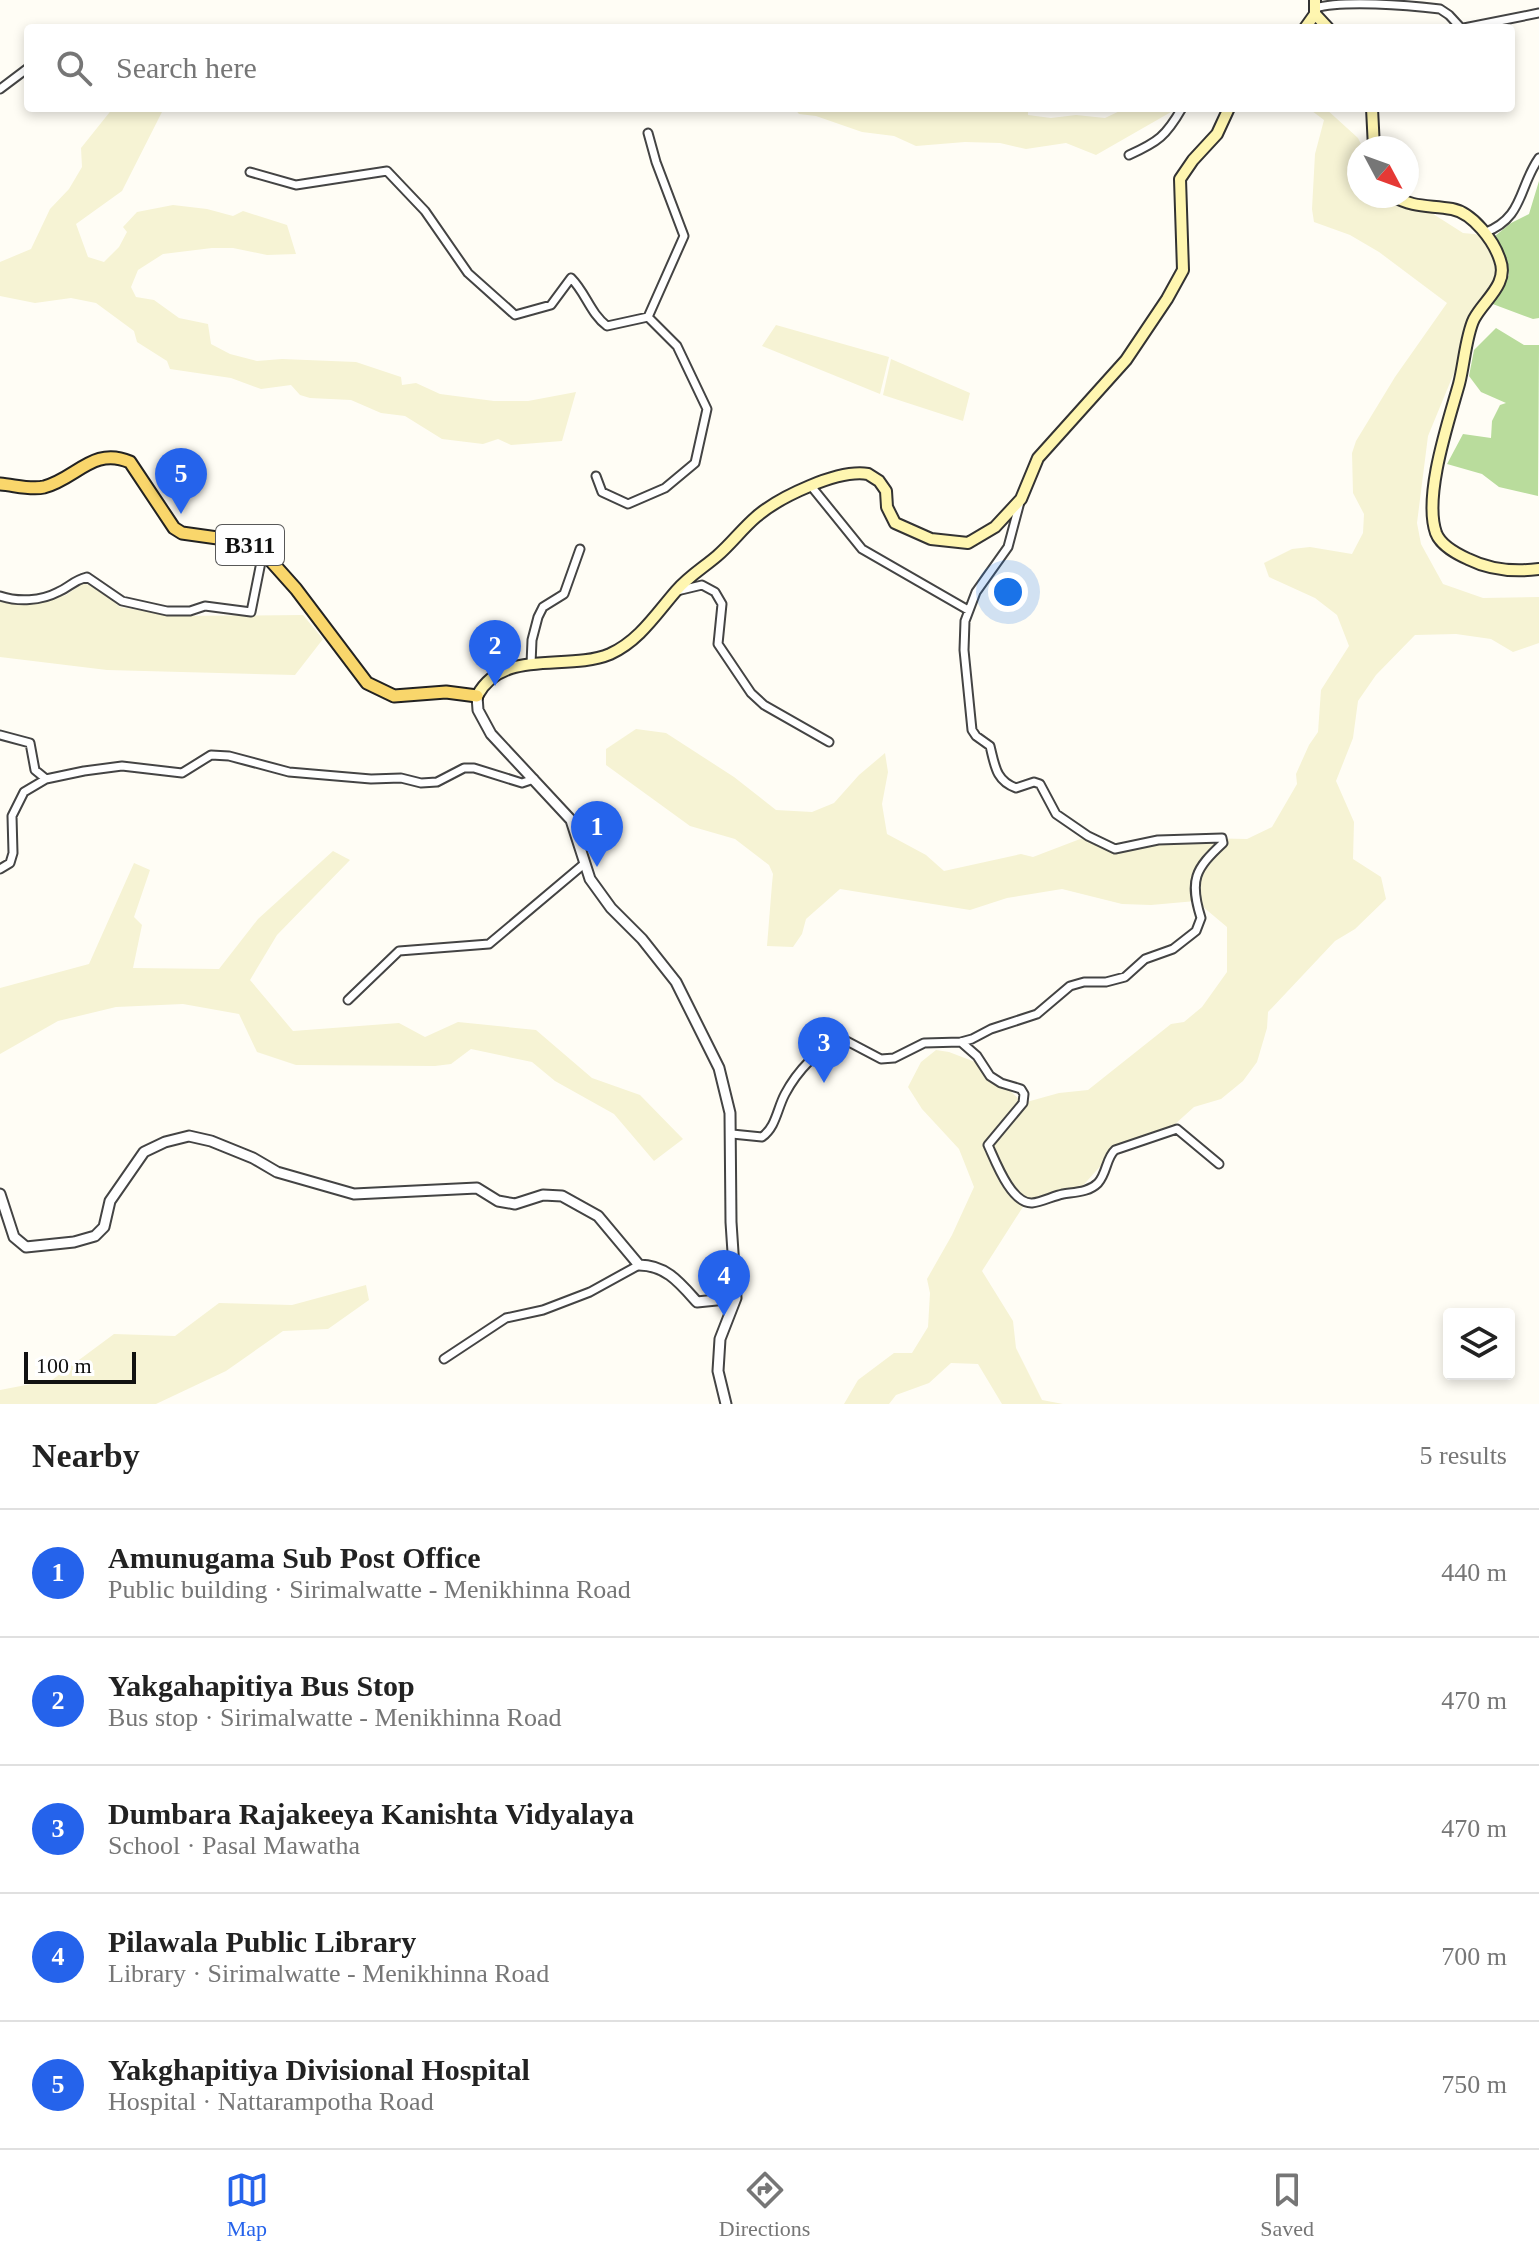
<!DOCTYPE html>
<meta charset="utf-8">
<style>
:root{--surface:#fff;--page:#f6f6f6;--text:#222;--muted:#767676;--line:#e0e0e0;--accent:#2563eb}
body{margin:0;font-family:Georgia,serif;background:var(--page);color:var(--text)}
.controls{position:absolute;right:24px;bottom:24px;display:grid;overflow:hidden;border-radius:8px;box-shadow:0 4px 12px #0003}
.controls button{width:72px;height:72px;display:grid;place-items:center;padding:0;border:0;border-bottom:2px solid var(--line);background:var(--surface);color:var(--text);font:40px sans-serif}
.compass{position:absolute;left:1347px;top:136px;width:72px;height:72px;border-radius:50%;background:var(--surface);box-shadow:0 4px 12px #0003;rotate:131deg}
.scale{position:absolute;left:24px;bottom:20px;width:112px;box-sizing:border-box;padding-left:8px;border:4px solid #111;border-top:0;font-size:22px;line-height:28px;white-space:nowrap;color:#111;-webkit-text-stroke:6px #fff;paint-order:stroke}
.you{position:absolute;left:1008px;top:592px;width:28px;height:28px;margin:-20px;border:6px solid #fff;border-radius:50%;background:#1a73e8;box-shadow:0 0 0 12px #1a73e833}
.badge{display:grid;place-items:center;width:52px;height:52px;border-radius:50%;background:var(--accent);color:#fff;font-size:26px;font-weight:700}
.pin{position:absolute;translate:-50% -66px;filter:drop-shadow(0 2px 4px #0008)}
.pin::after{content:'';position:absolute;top:42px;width:28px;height:24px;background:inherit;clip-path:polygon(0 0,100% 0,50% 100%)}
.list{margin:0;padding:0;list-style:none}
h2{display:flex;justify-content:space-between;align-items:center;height:104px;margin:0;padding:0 32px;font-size:34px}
h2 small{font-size:26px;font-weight:400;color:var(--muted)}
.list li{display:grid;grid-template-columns:52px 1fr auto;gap:24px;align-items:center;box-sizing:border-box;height:128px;padding:0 32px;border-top:2px solid var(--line)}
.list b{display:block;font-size:30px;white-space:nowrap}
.list p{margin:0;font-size:26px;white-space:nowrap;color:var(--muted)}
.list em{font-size:26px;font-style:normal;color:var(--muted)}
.icon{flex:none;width:44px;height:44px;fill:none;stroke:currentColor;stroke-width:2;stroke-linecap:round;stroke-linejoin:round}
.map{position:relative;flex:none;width:1539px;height:1404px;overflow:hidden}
.search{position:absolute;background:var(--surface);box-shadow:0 4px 12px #0003;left:24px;right:24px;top:24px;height:88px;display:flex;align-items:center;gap:20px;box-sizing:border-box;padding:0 28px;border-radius:8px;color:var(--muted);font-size:30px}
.sheet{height:744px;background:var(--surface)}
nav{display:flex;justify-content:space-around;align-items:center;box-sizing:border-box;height:112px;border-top:2px solid var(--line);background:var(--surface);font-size:22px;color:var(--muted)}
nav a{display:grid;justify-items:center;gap:4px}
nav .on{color:var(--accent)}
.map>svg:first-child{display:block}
</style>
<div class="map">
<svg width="1539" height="1404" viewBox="0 0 1539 1404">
<rect width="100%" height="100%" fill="#fffdf5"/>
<path fill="#f6f3d4" d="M113,108h51l-42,83 -46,33 12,33 16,5 15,-15 8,-15 -4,-5 14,-15 36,-7 34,4 26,7 10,-5 44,14 9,29 -29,1 -34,-7h-21l-49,6 -25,16 -7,17 5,10 18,3 25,18 29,6 3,20 19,10 27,7 25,-2 74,3 45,15 1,8 14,-2 24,11 54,7h34l48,-9 -14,49 -51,4 -13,-6 -15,5 -41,-5 -37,-23 -24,-3 -30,-13 -41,-2 -10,-3 -9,-10 -30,4 -30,-11 -61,-9 -3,-8 -30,-19 -3,-11 -38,-28 -25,-5 -36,5 -35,-7v-34l31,-13 19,-40 19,-20 13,-22 -1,-19z
M794,108h70l11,4 33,-4h120v7l23,3 25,-3 29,3 21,-10h52l-82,47 -30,-12 -40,6 -26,-6 -35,-1 -49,4 -22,-10 -32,-4 -46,-16 -17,-2z
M1308,108h17l33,30 5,10h-4v48h46l58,37 32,3 14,39 -34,47 -47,114 -11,87 4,21 22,40 40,14 56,-1v46l-26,9 -22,-13 -35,-5 -41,1 -39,40 -18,26 -5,37 -17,43 18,41 -1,37 28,18 5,22 -31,30 -20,12 -67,71 -1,16 -10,34 -14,19 -22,18 -27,8 -30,27 -49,16 -37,41 -52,11 -44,69 31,50 3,27 26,52 21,4h-61l-24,-40 -27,-1 -22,20 -33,12 -7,9h-45l14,-24 36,-27h18l16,-26 2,-34 -3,-14 25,-44 22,-48 -15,-38 -37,-40 -14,-22 13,-25 15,-12 13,2 34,13 40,38 36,-10 29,-3 83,-66 13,-2 18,-15 25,-35v-45l-31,-26 -45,4 -29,-1 -60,-15 -55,9 -37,12 -130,-21 -34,30 -4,15 -9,13 -26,-1 5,-62 1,-10 -4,-9 -34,-26 -45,-13 -84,-61v-16l30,-20 30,4 68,44 42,33 36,2 22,-9 25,-28 26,-22 3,19 -6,32 5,30 39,21 18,16 77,-17 12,3 55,-21 27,13 85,-11 47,1 25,-12 25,-43 -1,-10 13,-29 9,-13 3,-42 28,-44 -12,-31 -22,-17 -46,-21 -5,-14 28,-14 18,-2 42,7 11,-21 1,-19 -11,-21 -1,-40 4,-12 39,-64 52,-74 -68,-51 -29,-17 -36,-13 -2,-13 3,-55 9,-34z
M776,325l113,32 -9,37 -118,-48z
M891,359l79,34 -7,28 -80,-26z
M83,583l15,5 22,19 55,9 128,-1 20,24 -28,36 -188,-5 -107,-13v-55l34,1 32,-8z
M333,851l17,9 -73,75 -27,45 43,51 106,-8 26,14 33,-15 78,8 56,48 48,17 43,44 -29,22 -40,-47 -59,-33 -23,-19 -61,-13 -20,15 -16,2 -139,-1 -39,-13 -18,-38 -56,-10 -67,3 -58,14 -58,33v-66l89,-24 45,-101 16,7 -16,47 8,8 -9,43 86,1 39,-50z
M366,1285l3,15 -41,29 -45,2 -57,40 -70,33h-156v-14l52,-10 62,-46 61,2 44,-33 73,2z"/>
<path fill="#b9dc9c" d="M1539,181v137l-6,1 -43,-16 19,-28 -14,-39 16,-13 18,-9z
M1496,328l28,17h15l-1,151 -39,-9 -17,-13 -35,-10 16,-30 28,4 1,-17 8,-16 6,-2 -25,-11 -12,-16 5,-26z"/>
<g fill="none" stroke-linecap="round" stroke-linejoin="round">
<g stroke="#444" stroke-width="11">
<path id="minor" d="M1315,8c28,-8 92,-3 125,1l9,6 12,13
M1464,28l75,-15
M0,89l28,-21
M1129,155c29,-13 37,-19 53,-47
M250,172l46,13 91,-14 38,40 43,62 47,42 36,-10 20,-27c15,15 19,35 36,48l41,-9 29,29 30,63 -12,54 -30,25 -37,16 -26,-12 -6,-16
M1484,233c40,-15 34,-45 55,-75
M648,317l36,-81 -28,-74 -8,-29
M811,486l51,63 106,61
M677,591l25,-6 13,7 7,12 -4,40 33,49 13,12 65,37
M0,596c18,6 41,5 58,-4 12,-5 14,-11 29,-15l35,24 45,10h23l15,-5 46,6 12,-60
M531,664l1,-24 6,-23 5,-10 21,-13 16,-45
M0,735l30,8 5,27 11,9
M0,869l10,-6 3,-10 -1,-37 12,-24 22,-13 38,-8 38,-5 60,7 29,-18 18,1 60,16 82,7 30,-1 20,5 16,-1 27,-14h10l48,15 12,-4
M348,1000l51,-49 90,-7 95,-80
M961,1042l16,14 13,20 11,7 20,6 3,5 -1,9 -35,42c7,15 23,59 44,58 10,-1 21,-7 31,-9 13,-2 26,-2 35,-11 9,-10 8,-25 17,-33l62,-21 42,35
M732,1134l30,3c14,-10 15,-28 23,-43 11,-21 35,-49 58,-55l38,20 13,-1 30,-15 37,-1 11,-3 19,-10 46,-15 33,-28 14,-4h22l19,-5 20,-18 28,-10 23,-18 5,-13c-12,-38 -6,-49 22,-75l-1,-5 -64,2 -43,9 -27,-13 -32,-22 -16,-30 -6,-2 -18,6c-20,-7 -21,-22 -26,-42l-14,-10 -4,-6 -8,-80 1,-29 11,-29 32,-45 12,-45
M444,1359l62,-41 37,-8 47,-18 49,-27"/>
</g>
<g stroke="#444" stroke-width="13">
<path id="tertiary" d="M477,696l1,14 13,24 80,86 19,59 21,29 31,31 34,43 43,86 11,45 1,109 5,76 -16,41 -2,32 8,33
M0,1194l14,43 12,10 48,-5 21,-6 9,-9 6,-26 34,-49 21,-10 24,-6 22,5 42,17 24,14 77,22 123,-6 21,13 17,3 28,-9 19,1 36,20 41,49c27,0 41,18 58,37l39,-4"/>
</g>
<g stroke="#333" stroke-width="14">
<path id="secondary" d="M1315,0v14l13,14
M1305,28l10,-14
M1372,108l2,40
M1393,196c20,12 37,9 59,13 21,4 42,32 48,51 9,24 -16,40 -26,59 -8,16 -10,46 -15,65 -10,36 -36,112 -23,149 5,13 21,21 32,26 22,11 47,13 71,10
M477,696c26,-49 90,-24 133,-42 29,-13 46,-40 66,-63 13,-15 27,-23 41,-35 14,-12 25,-27 39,-39 23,-20 82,-48 112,-43l11,7 7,10 1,16 8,16 36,16 37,4 27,-16 26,-28 17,-41 88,-98 41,-61 16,-29 -3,-91 13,-19 24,-26 12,-26"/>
</g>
<g stroke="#222" stroke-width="15">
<path id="primary" d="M0,484c14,1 30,6 44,3 32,-8 49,-41 86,-25l44,66 8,5 57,8 24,11 33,37 71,94 27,13 52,-4 31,4"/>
</g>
<use href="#minor" stroke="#fff" stroke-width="7"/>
<use href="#tertiary" stroke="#fff" stroke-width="9"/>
<use href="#secondary" stroke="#fff6b0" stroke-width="10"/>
<use href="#primary" stroke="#f9d66b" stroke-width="11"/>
</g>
<g text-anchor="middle" stroke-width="8" stroke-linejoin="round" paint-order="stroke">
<rect fill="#fff" stroke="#585858" stroke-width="2" x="216" y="525" width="68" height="40" rx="6"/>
<g font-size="24" font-weight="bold" fill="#111">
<text x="250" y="553">B311</text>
</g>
</g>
</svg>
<div class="controls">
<button><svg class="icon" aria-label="layers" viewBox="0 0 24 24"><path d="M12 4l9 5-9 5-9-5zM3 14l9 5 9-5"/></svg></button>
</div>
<svg class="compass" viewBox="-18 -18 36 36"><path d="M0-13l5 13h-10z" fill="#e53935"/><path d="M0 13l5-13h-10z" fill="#767676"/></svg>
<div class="scale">100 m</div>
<div class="you"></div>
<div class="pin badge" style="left:597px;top:867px">1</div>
<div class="pin badge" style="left:495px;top:686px">2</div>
<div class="pin badge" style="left:824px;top:1083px">3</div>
<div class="pin badge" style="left:724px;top:1316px">4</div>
<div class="pin badge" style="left:181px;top:514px">5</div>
<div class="search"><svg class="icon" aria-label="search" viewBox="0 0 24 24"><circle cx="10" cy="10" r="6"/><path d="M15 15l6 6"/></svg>Search here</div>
</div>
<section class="sheet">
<h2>Nearby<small>5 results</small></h2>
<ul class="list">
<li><span class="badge">1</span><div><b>Amunugama Sub Post Office</b><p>Public building · Sirimalwatte - Menikhinna Road</p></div><em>440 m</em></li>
<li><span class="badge">2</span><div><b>Yakgahapitiya Bus Stop</b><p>Bus stop · Sirimalwatte - Menikhinna Road</p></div><em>470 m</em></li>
<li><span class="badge">3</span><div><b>Dumbara Rajakeeya Kanishta Vidyalaya</b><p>School · Pasal Mawatha</p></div><em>470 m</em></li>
<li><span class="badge">4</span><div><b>Pilawala Public Library</b><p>Library · Sirimalwatte - Menikhinna Road</p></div><em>700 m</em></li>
<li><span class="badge">5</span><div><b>Yakghapitiya Divisional Hospital</b><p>Hospital · Nattarampotha Road</p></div><em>750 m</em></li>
</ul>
</section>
<nav>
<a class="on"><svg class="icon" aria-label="map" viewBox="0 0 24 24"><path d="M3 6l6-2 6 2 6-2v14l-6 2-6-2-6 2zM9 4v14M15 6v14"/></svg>Map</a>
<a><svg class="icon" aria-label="directions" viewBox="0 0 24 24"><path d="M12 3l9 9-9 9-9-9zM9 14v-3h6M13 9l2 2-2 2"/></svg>Directions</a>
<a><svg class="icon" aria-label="saved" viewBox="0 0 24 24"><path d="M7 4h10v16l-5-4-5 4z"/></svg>Saved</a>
</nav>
